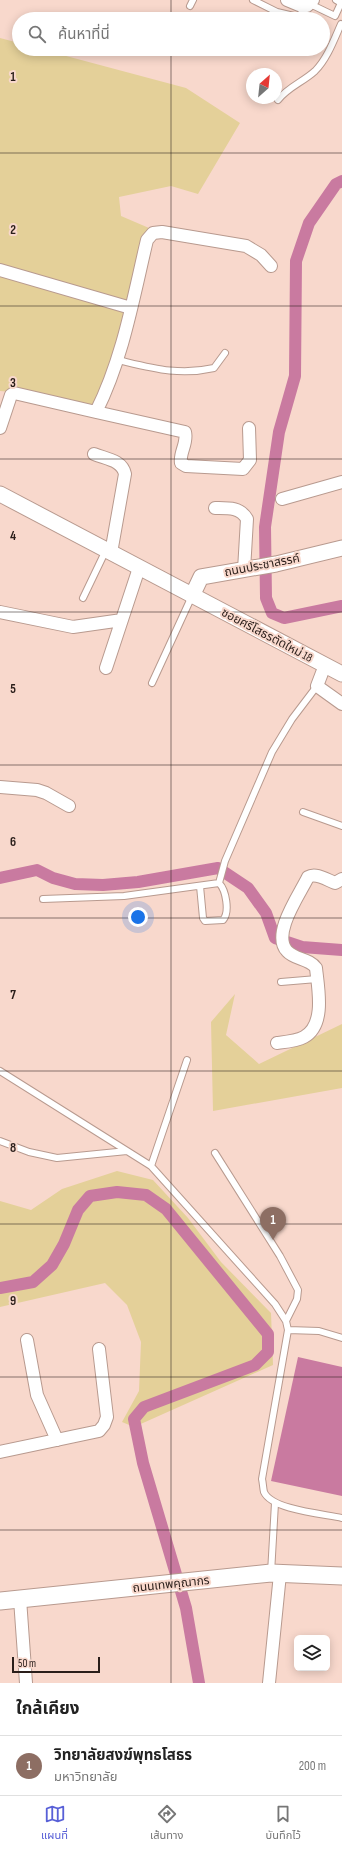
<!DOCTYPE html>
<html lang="th">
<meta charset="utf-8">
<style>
:root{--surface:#fff;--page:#f2f2f2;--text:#222;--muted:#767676;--line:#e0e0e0;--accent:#5860d7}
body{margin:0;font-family:"Sofia Sans Condensed","Noto Sans Thai",sans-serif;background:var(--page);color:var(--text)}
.controls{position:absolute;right:12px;bottom:12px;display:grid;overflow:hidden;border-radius:6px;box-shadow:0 2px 10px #0003}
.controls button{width:36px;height:36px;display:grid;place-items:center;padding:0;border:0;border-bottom:1px solid var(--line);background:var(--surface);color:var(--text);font:20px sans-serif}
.compass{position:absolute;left:246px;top:68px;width:36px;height:36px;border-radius:50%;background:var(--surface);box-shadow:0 2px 10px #0003;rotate:27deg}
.scale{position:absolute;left:12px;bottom:10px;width:88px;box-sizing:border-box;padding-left:4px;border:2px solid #2a1e1a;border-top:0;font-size:11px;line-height:14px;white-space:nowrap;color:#2a1e1a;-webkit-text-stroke:3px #f8d8cc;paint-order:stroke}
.you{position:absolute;left:138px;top:917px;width:14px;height:14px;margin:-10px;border:3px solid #fff;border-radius:50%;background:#1a73e8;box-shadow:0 0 0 6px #1a73e833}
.badge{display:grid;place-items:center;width:26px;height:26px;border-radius:50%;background:var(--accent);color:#fff;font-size:13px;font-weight:700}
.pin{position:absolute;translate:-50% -33px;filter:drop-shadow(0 1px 2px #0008)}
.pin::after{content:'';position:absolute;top:21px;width:14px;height:12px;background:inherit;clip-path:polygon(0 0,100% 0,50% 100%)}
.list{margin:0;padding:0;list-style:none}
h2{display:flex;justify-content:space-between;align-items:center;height:52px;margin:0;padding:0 16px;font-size:17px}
h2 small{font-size:13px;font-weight:400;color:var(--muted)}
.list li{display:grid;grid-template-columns:26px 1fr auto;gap:12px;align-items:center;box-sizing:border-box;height:60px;padding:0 16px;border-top:1px solid var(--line)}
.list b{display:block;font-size:15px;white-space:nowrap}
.list p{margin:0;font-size:13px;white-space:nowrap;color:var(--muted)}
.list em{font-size:13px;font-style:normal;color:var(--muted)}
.icon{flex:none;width:22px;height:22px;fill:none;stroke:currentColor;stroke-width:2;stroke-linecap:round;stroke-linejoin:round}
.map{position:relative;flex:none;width:342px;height:1683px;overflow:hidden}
.search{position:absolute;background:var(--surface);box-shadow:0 2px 10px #0003;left:12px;right:12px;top:12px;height:44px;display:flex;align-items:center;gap:10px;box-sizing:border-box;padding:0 14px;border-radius:22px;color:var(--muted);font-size:15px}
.sheet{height:112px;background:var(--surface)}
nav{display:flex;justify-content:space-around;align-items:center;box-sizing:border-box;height:56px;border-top:1px solid var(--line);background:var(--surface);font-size:11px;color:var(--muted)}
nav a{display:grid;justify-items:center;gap:2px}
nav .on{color:var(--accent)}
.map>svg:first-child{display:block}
</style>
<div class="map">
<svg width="342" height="1683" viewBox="0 0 342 1683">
<rect width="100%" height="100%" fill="#f8d8cc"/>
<path fill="#e4d099" d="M0,38l19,5v6h21l146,39 54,35 -42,71 -27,-8 -52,11 2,19 28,12 -21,74 -128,-37z
M0,274l117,34 9,5 -27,86 -8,9 -58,-14 -33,-3z
M235,994l-9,41 33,29 83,-40v64l-129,23 -2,-89z
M117,1171l36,9 35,38 33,44 50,51 2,52 -139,62 -12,-5 17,-31 2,-49 -14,-37 -22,-22 -105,24v-106l31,9 31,-21z"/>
<path fill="#c97aa0" d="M298,1357l44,10v129l-71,-15z"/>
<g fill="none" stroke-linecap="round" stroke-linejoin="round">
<path stroke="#c97aa0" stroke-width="12" d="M342,181l-6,3 -27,39 -13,38 -1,115 -16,56 -14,95 1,71 6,15 12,5 58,-12
M0,878l37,-8 16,8 22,6 28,1 35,-3 80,-14 30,20 18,25 9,25 27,9 40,3
M0,1288l33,-6 19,-17 12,-21 14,-34 12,-14 27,-4 29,3 20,14 102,125v18l-13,13 -111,42 -10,12 9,44 43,145 13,75"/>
<g stroke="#b89a8f" stroke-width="8">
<path id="service" d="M253,0l24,12 21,5 9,-11
M310,4l25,12 6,-13 -5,-3
M190,6l3,-6
M278,100c10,-13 25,-18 37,-29 12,-12 19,-31 26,-47
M118,360c34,8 61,16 96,8l11,-15
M83,598l23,-48
M152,683l40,-87
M303,812l39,14
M200,886l3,32 2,3 18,-1c7,-8 3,-30 -4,-37l6,-22 47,-109 20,-33 25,-33
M43,899l81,-3 95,-13
M281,982l36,-3
M0,1071l151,95 124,138 11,17 2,9 -26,149c1,4 1,9 2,13 8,18 60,22 78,26
M0,1141l29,11 28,6 70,-7
M215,1153l65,103 18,34 -1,9 -11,22
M151,1166l36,-106
M288,1330l31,1 23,7
M271,1573l4,-70"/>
</g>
<g stroke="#b89a8f" stroke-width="14">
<path id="minor" d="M287,0l12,5 8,1 6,-6
M0,270l131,38
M96,412l89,20c3,11 -6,21 -4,31l5,3 57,3 7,-9 -1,-32
M0,428l11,-33 3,-2 82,19c27,-54 37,-113 51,-172l6,-7 9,-1 84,14 15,9 10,11
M94,454c12,5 28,6 31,20l-14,79
M282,499l60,-17
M215,508c13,0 25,-1 32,11l-3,51
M0,612l73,15 49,-7
M325,665l-8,21 25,18
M106,668l33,-100
M0,787l37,3 9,3 23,13
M277,1043c8,-1 20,-2 27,-6 22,-12 14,-49 12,-69 -7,-10 -21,-8 -29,-17 -16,-17 13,-57 21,-74 8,-5 19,3 27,6l7,-4
M27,1340l10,55 20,45
M0,1452l99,-21 5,-6 3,-8 -8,-68
M20,1599l6,84
M269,1683l11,-109"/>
</g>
<g stroke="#b89a8f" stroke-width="17">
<path id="tertiary" d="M0,494l342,180
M192,596l9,-19 75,-13 66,-16"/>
</g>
<g stroke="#b89a8f" stroke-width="19">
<path id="secondary" d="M0,1601l271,-28 71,3"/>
</g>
<use href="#service" stroke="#fff" stroke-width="6"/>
<use href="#minor" stroke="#fff" stroke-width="12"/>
<use href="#tertiary" stroke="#fff" stroke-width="15"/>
<use href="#secondary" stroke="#fff" stroke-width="17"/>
</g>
<path fill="none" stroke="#2a1e1a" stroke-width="1" stroke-opacity="0.55" d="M171,0v19M171,49v1634M0,153h342M0,306h342M0,459h342M0,612h342M0,765h342M0,918h342M0,1071h342M0,1224h342M0,1377h342M0,1530h342"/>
<g text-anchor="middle" stroke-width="4" stroke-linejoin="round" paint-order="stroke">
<g font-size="12" fill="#2a1e1a" stroke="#f8d8cc">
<text transform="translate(262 565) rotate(-11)" y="4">ถนนประชาสรรค์</text>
<text transform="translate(267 635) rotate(28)" y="4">ซอยศรีโสธรตัดใหม่ 18</text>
<text transform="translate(171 1584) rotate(-6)" y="4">ถนนเทพคุณากร</text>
</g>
</g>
<g font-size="13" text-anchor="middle" font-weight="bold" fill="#2a1e1a" stroke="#f8d8cc" stroke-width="4" stroke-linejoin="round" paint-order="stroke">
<text x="13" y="81">1</text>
<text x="13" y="234">2</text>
<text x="13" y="387">3</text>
<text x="13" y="540">4</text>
<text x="13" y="693">5</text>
<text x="13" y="846">6</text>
<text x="13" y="999">7</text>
<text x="13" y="1152">8</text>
<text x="13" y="1305">9</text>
</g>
</svg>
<div class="controls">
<button><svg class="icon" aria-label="layers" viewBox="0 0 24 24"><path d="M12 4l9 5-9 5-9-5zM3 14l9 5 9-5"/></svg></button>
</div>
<svg class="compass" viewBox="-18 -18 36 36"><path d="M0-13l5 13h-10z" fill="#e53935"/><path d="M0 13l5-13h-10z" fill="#767676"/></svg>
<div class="scale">50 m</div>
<div class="you"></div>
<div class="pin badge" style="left:273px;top:1240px;background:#8d6e63">1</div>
<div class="search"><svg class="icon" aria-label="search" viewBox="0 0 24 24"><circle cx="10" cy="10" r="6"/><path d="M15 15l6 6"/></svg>ค้นหาที่นี่</div>
</div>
<section class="sheet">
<h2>ใกล้เคียง<small></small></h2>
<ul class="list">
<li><span class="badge" style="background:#8d6e63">1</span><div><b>วิทยาลัยสงฆ์พุทธโสธร</b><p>มหาวิทยาลัย</p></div><em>200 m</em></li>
</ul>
</section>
<nav>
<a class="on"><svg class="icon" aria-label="map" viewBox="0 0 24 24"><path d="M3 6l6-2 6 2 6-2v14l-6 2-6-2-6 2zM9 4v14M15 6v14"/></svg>แผนที่</a>
<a><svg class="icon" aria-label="directions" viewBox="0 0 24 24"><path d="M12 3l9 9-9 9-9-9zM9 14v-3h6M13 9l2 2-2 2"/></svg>เส้นทาง</a>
<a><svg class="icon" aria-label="saved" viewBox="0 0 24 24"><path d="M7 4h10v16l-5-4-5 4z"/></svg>บันทึกไว้</a>
</nav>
